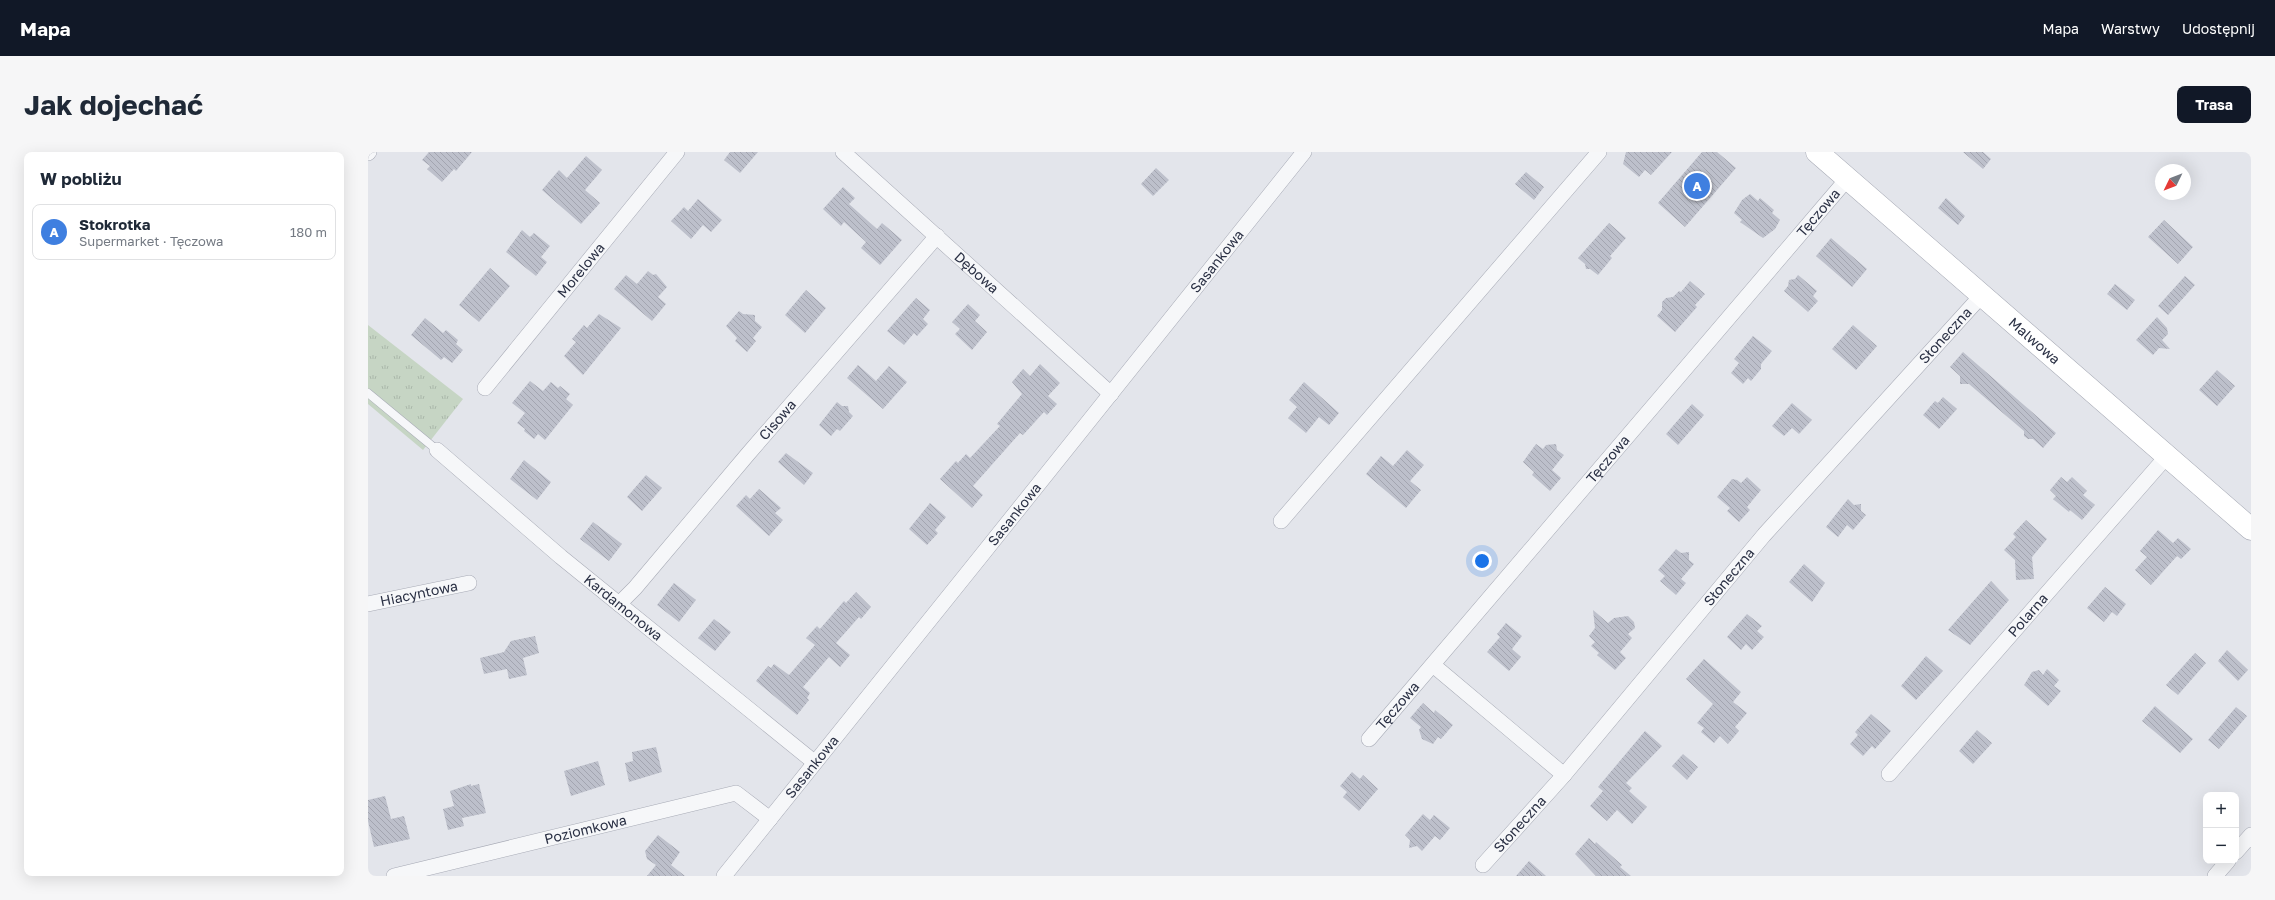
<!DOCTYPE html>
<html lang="pl">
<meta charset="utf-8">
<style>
:root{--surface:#fff;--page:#f6f6f7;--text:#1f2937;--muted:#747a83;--line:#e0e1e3;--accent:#111827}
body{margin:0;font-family:"Golos Text",sans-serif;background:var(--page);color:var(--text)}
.controls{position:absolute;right:12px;bottom:12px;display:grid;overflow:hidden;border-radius:8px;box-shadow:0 4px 16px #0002}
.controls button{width:36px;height:36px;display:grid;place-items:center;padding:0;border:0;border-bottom:1px solid var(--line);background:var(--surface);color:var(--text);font:20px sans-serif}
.compass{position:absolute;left:1787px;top:12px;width:36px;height:36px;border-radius:50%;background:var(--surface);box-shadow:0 4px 16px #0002;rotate:227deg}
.you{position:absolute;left:1114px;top:409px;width:14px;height:14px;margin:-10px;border:3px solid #fff;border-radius:50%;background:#1a73e8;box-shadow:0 0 0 6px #1a73e833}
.badge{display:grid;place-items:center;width:26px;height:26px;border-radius:50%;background:var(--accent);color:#fff;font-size:13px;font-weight:700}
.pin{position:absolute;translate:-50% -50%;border:2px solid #fff;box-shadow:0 1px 4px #0006}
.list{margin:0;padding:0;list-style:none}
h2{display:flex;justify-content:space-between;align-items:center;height:52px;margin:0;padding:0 16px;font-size:17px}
h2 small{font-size:13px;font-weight:400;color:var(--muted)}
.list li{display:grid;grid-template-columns:26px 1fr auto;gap:12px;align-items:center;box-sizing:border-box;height:56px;margin:0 8px 8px;padding:0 8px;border:1px solid var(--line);border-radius:8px}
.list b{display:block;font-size:15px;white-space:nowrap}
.list p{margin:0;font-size:13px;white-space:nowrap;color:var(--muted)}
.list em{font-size:13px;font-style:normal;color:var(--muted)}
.map{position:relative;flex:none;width:1883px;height:724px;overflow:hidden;border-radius:8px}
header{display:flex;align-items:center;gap:24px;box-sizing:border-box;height:56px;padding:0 20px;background:var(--accent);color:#fff}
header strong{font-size:19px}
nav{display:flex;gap:22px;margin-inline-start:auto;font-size:14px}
.intro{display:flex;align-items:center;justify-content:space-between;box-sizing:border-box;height:96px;padding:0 24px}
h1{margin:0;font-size:28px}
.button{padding:10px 18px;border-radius:8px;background:var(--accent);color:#fff;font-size:14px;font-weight:700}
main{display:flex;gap:24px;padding:0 24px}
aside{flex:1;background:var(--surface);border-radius:8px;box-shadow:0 4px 16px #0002}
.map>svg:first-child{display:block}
</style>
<header>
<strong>Mapa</strong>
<nav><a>Mapa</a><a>Warstwy</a><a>Udostępnij</a></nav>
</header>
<div class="intro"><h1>Jak dojechać</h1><a class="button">Trasa</a></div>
<main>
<aside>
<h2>W pobliżu<small></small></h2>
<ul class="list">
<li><span class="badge" style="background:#3f7fe0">A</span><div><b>Stokrotka</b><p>Supermarket · Tęczowa</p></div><em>180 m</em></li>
</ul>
</aside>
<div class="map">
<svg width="1883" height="724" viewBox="0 0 1883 724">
<defs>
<pattern id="grass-tufts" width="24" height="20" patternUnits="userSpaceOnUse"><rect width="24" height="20" fill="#c6d5c4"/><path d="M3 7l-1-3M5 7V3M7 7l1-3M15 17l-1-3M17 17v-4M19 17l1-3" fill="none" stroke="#aab7aa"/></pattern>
<pattern id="building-back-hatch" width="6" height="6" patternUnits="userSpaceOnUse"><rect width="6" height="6" fill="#bdc0cb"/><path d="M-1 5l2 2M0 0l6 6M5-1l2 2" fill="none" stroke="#a3a5b0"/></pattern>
</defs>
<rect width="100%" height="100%" fill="#e3e5eb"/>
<path fill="url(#grass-tufts)" d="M0,173l95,74 -40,51 -55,-46z"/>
<path fill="url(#building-back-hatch)" d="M61,0h43l-16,19 -2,-2 -12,13 -15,-13 3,-3 -8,-6z
M362,0h28l-18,21 -16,-13z
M1258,0h46l-21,23 -6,-5 -6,7 -16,-13z
M1334,0h15l19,16 -51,59 -27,-24z
M1595,0h20l8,7 -8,10z
M218,4l16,14 -17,20 15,13 -19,21 -39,-34 17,-20 8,8z
M788,16l13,12 -16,16 -12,-12z
M1158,20l18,15 -10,13 -19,-16z
M475,35l12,11 -6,6 28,25 5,-6 20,17 -22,25 -19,-17 5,-6 -22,-20 -3,4 -18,-17z
M1382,42l8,7 2,-3 14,12 -2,3 8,7 -5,9 -12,9 -23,-16 2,-2 -8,-7 8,-13z
M1578,46l19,18 -7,9 -20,-17z
M330,47l24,21 -11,12 -8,-7 -12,14 -20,-18 13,-14 4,4z
M1796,68l29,27 -15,17 -30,-27z
M1241,71l17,15 -16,18 2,2 -14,17 -8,-6h-4l-1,-5 -7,-6z
M154,78l8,7 4,-4 16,13 -9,11 6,5 -11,14 -30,-24z
M1463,86l36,31 -15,18 -36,-31z
M122,116l20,18 -31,36 -20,-17z
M280,119l5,4 3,-1 11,13 -9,10 8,7 -14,17 -38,-32 12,-14 11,9z
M1430,123l19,16 -4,5 5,5 -10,11 -24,-21 4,-5 1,-6 6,-1z
M1817,124l10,9 -27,30 -10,-9z
M1322,129l15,13 -10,11 2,2 -22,25 -18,-16 5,-6v-8l4,-4 7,-1 6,-6 2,1z
M1747,132l20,16 -8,10 -20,-16z
M438,138l20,18 -21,25 -20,-18z
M548,146l14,12 -7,9 5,5 -11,12 -3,-3 -10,12 -17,-14z
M600,152l12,11 -5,6 12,11 -15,18 -17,-16 5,-5 -8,-7z
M371,159l4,3 12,1v6l7,6 -9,11 3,3 -9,11 -12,-11 2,-3 -11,-12z
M231,162l22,14 -38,47 -19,-19 12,-14 -4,-3 12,-14 3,3z
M1789,165l10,11 1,6 -6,6 8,9 -11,-1 -6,7 -17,-15z
M57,166l18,15 3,-3 12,10 -2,4 7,6 -11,13 -8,-6 -3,3 -30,-25z
M1485,173l24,21 -21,24 -24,-21z
M1385,184l19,15 -11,13v5l-10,12 -3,-3 -5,6 -12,-11 8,-10 -5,-4z
M1595,200l93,81 -13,15 -10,-9h-5l-4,-3v-5l-55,-47h-9v-8l-10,-9z
M672,212l20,19 -12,13 9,8 -10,11 -3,-3 -21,23 -3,-2 -47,53 10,9 -11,13 -32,-29 16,-18 2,2 8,-9 4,4 30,-32 -3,-2 25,-30 -10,-12 11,-13 7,7z
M490,213l18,16 13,-15 18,16 -24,27 -36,-31z
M1849,218l18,16 -18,20 -18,-16z
M162,229l13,10 8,-9 7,6 2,-2 10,8 -4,5 7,6 -28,35 -7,-6 -4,5 -10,-8 1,-2 -8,-6 8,-10 -13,-10z
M936,230l35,31 -10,12 -10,-8 -13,16 -18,-15 9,-11 -8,-7z
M1575,245l14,12 -18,20 -16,-14 12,-14 3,2z
M469,250l5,4h6l1,6 4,4 -13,15 -3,-2 -6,7 -12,-11z
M1424,251l20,17 -13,14 -7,-6 -8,8 -12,-10z
M1324,252l12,11 -26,30 -12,-11z
M1168,292l7,5 3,-4 10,-1 1,6 7,5 -12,15 9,8 -11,13 -18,-16 2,-3 -11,-10z
M1039,298l17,15 -14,16 11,9 -15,18 -40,-34 15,-18 12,10z
M418,301l27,20 -9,12 -26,-23z
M156,308l27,22 -14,18 -27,-21z
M278,323l16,13 -20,23 -15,-14z
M1379,325l14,13 -14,17 3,3 -11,12 -12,-11 3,-3 -13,-11 15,-18 5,1 4,3z
M1693,325l6,5 5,-5 15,14 -4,4 12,10 -13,15 -12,-10 -1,2 -16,-13 3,-3 -6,-6z
M391,337l22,19 -6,5 8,7 -14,16 -33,-30 10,-11 4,4z
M1480,347l6,6 7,-1v7l5,4 -13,15 -6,-5 -9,12 -12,-10z
M562,351l16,14 -11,13 3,3 -11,12 -18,-16z
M1658,368l21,19 -15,18 2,22 -18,1 -1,-20 -11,-10 12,-13 -3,-3z
M225,370l29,22 -13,17 -29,-22z
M1790,378l15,13 5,-5 13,11 -10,10 -4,-3 -26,29 -16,-15 12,-13 -7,-6z
M1308,397l5,4 8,-1v8l5,4 -13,15 5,4 -10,12 -16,-14 5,-5 -7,-6z
M1436,412l21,19 -13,19 -23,-20z
M1623,429l18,19 -39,45 -22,-15z
M306,431l22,17 -17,22 -22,-17z
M1737,435l21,17 -9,12 -5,-4 -8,10 -17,-14z
M488,440l15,15 -10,12 -2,-2 -23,26 14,12 -10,12 -11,-10 -26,30 7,6 -3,5 2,2 -12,15 -41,-34 12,-15 3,2 3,-4 15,11 26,-30 -9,-7 11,-12 3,3 24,-28 2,2z
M1225,458l15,13 6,-5 14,-2 6,6 1,6 -7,6 4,4 -12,14 6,6 -11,12 -18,-15 2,-2 -8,-7 4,-4 -6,-6 6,-8z
M1379,462l15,12 -5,5 7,6 -12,13 -6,-6 -5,6 -14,-13z
M346,467l17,13 -16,19 -17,-13z
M1138,471l16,13 -10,13 9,8 -12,14 -22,-19 13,-15 -3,-3z
M167,484l4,17 -16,5 4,17 -18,4 -2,-10 -23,5 -4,-16 24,-6 7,-11z
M1859,498l21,20 -10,11 -20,-20z
M1827,501l11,10 -28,32 -12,-10z
M1558,504l17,15 -27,29 -15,-14z
M1336,507l37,33 -8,10 14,11 -12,14 4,4 -11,13 -8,-8 -6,7 -13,-11 3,-4 -7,-5 16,-19 -27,-25z
M1679,517l12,11 -5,6 7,5 -13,15 -24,-21 8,-13 7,-2 4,5z
M1055,551l11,10 1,-3 18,15 -12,14 -3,-2 -5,7 -11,-5 -3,-9 2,-3 -11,-9z
M1787,554l38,33 -13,14 -38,-32z
M1868,555l11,9 -28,33 -11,-9z
M1503,562l20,17 -16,18 -3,-3 -9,10 -13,-12 8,-9 -3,-3z
M1609,578l15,13 -19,21 -14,-13z
M1277,579l17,15 -36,37 6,5 -3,3 18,16 -15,17 -15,-14 -10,11 -17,-15 13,-15 -5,-4z
M288,595l6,25 -33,10 -4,-19 8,-2 -1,-9z
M1315,602l15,13 -11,13 -15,-14z
M230,609l7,24 -34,11 -7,-25z
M984,620l8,7 3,-4 15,14 -19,22 -16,-14 4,-5 -7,-6z
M103,632v2l8,-2 7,29 -24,5 2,8 -16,4 -5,-21 11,-3 -4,-15z
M17,644l6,23 13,-3 6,23 -36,8 -6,-26v-21z
M1055,662l7,6 4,-5 16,13 -10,12 -5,-4 -13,15 -5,-5 -8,2 1,-8 -5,-5z
M290,683l22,17 -9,13 14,11h-38l9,-11 -9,-6 -2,-8z
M1221,686l6,6 1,-2 26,23 -2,2 11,9h-35l-21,-22z
M1161,709l17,15h-30z"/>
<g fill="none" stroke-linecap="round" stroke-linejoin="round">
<g stroke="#a8abb6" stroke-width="9">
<path id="lane" d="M0,241l69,57"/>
</g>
<g stroke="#a8abb6" stroke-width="16">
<g id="street">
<path id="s1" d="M475,0l268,242"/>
<path d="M0,1l1,-1"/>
<path id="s2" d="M117,236l192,-236"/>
<path id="s3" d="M69,298l124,107 253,205"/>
<path d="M913,369l318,-369"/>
<path id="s4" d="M0,452l101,-21"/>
<path id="s5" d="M251,452l16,-16 113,-134 189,-218"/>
<path d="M1065,513l131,110"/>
<path id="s6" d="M1001,587l479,-561"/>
<path id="s7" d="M1521,622l278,-318"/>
<path d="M1868,700l15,-17"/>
<path id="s8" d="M1115,713l81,-90 200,-240 218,-240"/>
<path id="s9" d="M26,724l342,-83 34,26"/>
<path id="s10" d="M356,724c194,-241 387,-482 580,-724"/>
<path d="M1847,724l13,-15"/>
</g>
</g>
<g stroke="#a8abb6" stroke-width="23">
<g id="secondary">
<path id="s11" d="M1449,0l434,377"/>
</g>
</g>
<use href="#lane" stroke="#f6f7f9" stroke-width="8"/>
<use href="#street" stroke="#f6f7f9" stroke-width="15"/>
<use href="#secondary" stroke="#fff" stroke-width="22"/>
</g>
<g text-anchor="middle" stroke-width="3" stroke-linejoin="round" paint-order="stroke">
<g font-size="14" fill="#2a3044" stroke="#f3f4f8">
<text dy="5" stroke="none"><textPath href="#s6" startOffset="692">Tęczowa</textPath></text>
<text dy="5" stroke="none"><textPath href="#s10" startOffset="788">Sasankowa</textPath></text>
<text dy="5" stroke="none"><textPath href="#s2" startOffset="152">Morelowa</textPath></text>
<text dy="5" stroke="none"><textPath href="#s1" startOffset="180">Dębowa</textPath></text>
<text dy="5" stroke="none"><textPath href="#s8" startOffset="703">Słoneczna</textPath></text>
<text dy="5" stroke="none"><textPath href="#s11" startOffset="288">Malwowa</textPath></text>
<text dy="5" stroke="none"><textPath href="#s5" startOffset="243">Cisowa</textPath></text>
<text dy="5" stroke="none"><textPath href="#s6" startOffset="368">Tęczowa</textPath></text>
<text dy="5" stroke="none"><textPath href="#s10" startOffset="464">Sasankowa</textPath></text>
<text dy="5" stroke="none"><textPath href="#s8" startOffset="379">Słoneczna</textPath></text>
<text dy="5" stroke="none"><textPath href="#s4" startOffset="52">Hiacyntowa</textPath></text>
<text dy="5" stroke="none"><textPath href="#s3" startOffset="244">Kardamonowa</textPath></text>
<text dy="5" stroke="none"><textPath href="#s7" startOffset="211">Polarna</textPath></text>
<text dy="5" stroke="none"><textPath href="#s6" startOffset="44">Tęczowa</textPath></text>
<text dy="5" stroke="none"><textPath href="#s10" startOffset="140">Sasankowa</textPath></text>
<text dy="5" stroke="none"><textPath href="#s8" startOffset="55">Słoneczna</textPath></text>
<text dy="5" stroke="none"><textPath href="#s9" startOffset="197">Poziomkowa</textPath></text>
</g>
</g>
</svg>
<div class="controls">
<button>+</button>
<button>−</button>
</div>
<svg class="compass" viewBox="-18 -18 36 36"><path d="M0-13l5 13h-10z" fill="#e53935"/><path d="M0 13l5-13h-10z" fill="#747a83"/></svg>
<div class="you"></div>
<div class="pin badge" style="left:1329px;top:34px;background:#3f7fe0">A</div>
</div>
</main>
